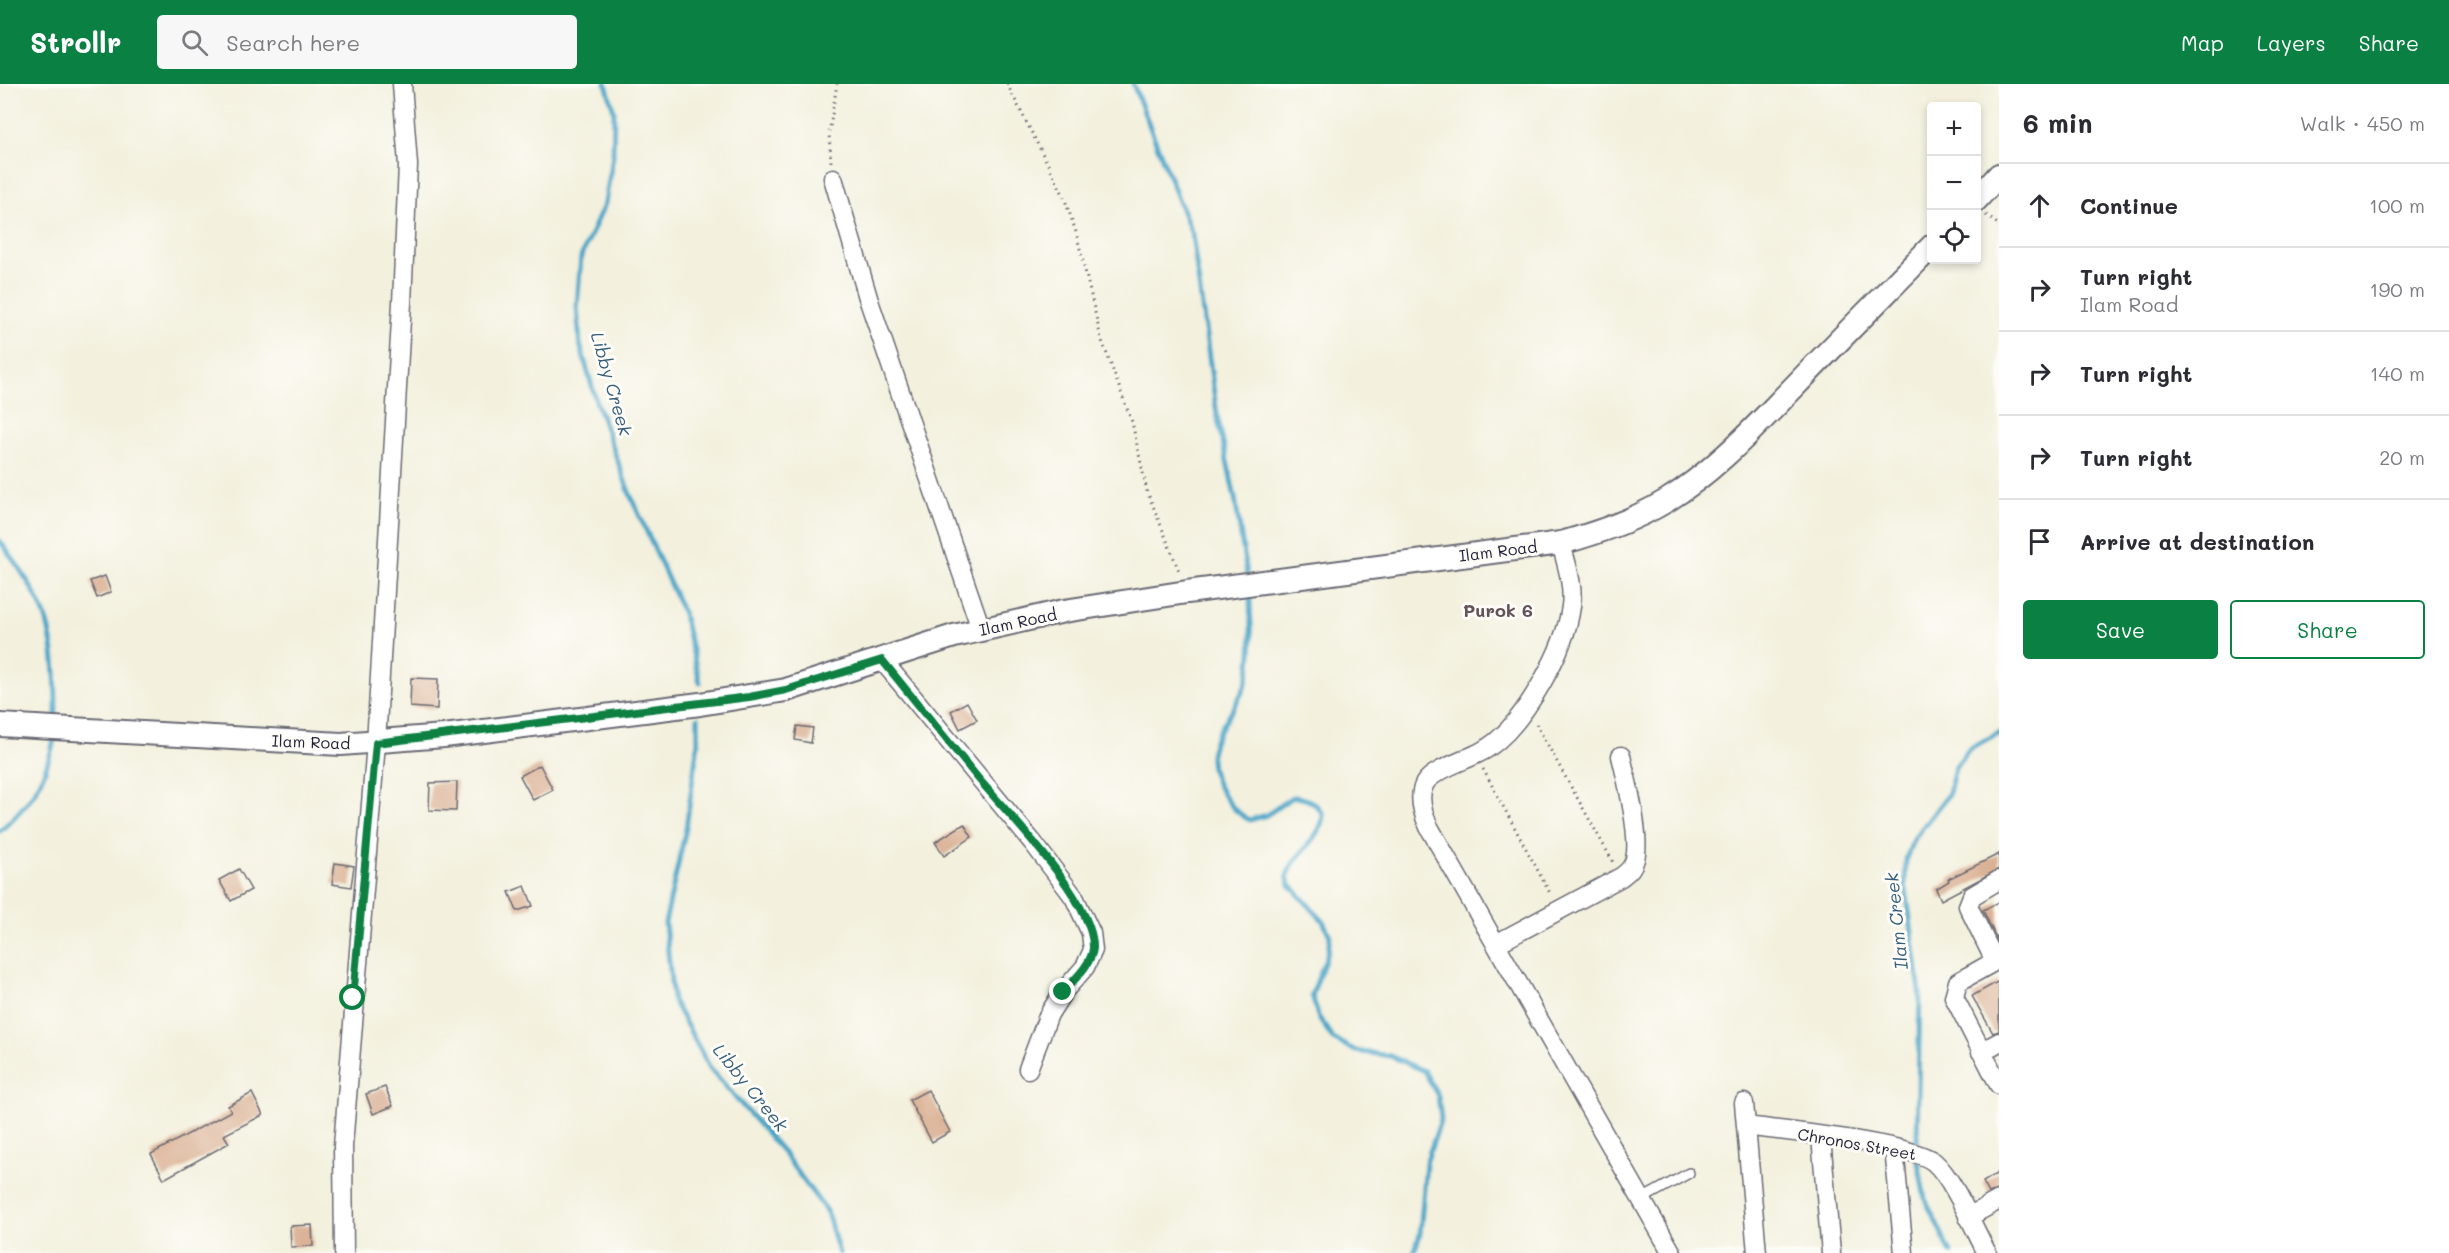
<!DOCTYPE html>
<meta charset="utf-8">
<style>
:root{--surface:#fff;--page:#f7f7f7;--text:#2b2b33;--muted:#7c7c81;--line:#e1e1e2;--accent:#0b8043}
body{margin:0;font-family:Mali,sans-serif;background:var(--page);color:var(--text)}
.controls{position:absolute;right:18px;top:18px;display:grid;overflow:hidden;border-radius:6px;box-shadow:0 3px 9px #0003}
.controls button{width:54px;height:54px;display:grid;place-items:center;padding:0;border:0;border-bottom:2px solid var(--line);background:var(--surface);color:var(--text);font:30px sans-serif}
.stop{position:absolute;width:18px;height:18px;margin:-14px;border:4px solid #0b8043;border-radius:50%;background:#fff}
.stop.end{background:#0b8043;border-color:#fff;box-shadow:0 2px 6px #0008}
.list{margin:0;padding:0;list-style:none}
h2{display:flex;justify-content:space-between;align-items:center;height:78px;margin:0;padding:0 24px;font-size:26px}
h2 small{font-size:20px;font-weight:400;color:var(--muted)}
.list li{display:grid;grid-template-columns:39px 1fr auto;gap:18px;align-items:center;box-sizing:border-box;height:84px;padding:0 24px;border-top:2px solid var(--line)}
.list b{display:block;font-size:22px;white-space:nowrap}
.list p{margin:0;font-size:20px;white-space:nowrap;color:var(--muted)}
.list em{font-size:20px;font-style:normal;color:var(--muted)}
.actions{display:flex;gap:12px;padding:18px 24px}
.actions a{flex:1;padding:14px 0;border:2px solid var(--accent);border-radius:6px;text-align:center;font-size:21px;color:var(--accent)}
.actions .main{background:var(--accent);color:#fff}
.icon{flex:none;width:33px;height:33px;fill:none;stroke:currentColor;stroke-width:2;stroke-linecap:round;stroke-linejoin:round}
.map{position:relative;flex:none;width:1999px;height:1169px;overflow:hidden}
header{display:flex;align-items:center;gap:36px;box-sizing:border-box;height:84px;padding:0 30px;background:var(--accent);color:#fff}
header strong{font-size:28px}
nav{display:flex;gap:33px;margin-inline-start:auto;font-size:21px}
.search{width:420px;height:54px;background:var(--page);display:flex;align-items:center;gap:15px;box-sizing:border-box;padding:0 21px;border-radius:6px;color:var(--muted);font-size:22px}
main{display:flex}
aside{flex:1;background:var(--surface)}
.map>svg:first-child{display:block}
</style>
<header>
<strong>Strollr</strong>
<div class="search"><svg class="icon" aria-label="search" viewBox="0 0 24 24"><circle cx="10" cy="10" r="6"/><path d="M15 15l6 6"/></svg>Search here</div>
<nav><a>Map</a><a>Layers</a><a>Share</a></nav>
</header>
<main>
<div class="map">
<svg width="1999" height="1169" viewBox="0 0 1999 1169">
<rect width="100%" height="100%" fill="#fdfcf7"/>
<filter id="ink" filterUnits="userSpaceOnUse"><feTurbulence type="fractalNoise" baseFrequency=".0167" numOctaves="2"/><feDisplacementMap in="SourceGraphic" scale="12" xChannelSelector="R" yChannelSelector="G"/><feConvolveMatrix kernelMatrix="1 2 1 2 8 2 1 2 1" color-interpolation-filters="sRGB"/></filter>
<filter id="wash" filterUnits="userSpaceOnUse"><feTurbulence type="fractalNoise" baseFrequency=".008" numOctaves="4" result="noise"/><feDisplacementMap in="SourceGraphic" scale="24" xChannelSelector="R" yChannelSelector="G"/><feGaussianBlur stdDeviation="1.35" result="paint"/><feColorMatrix in="noise" values="0 0 0 0 0 0 0 0 0 0 0 0 0 0 0 0 0 1.4 0 .05"/><feComposite in="paint" operator="in"/></filter>
<g filter="url(#wash)">
<rect width="100%" height="100%" fill="#f3f0dd"/>
<g fill="none" stroke-linecap="round" stroke-linejoin="round">
<path stroke="#49a5c8" stroke-width="5" d="M606,0l8,27 -1,45 -8,47 -24,54 -4,49 3,38 17,60 32,88 54,121 17,70
M1133,0l59,150 25,181 18,83 12,76
M0,457c18,25 38,52 47,81 9,32 9,67 9,99
M1250,511c0,28 5,61 -4,88 -15,42 -53,60 -25,108 8,13 15,22 29,29l17,-5 25,-18c13,0 24,5 31,17 0,24 -29,39 -36,62l3,9 33,36 7,15 -2,16 -16,43 6,21 15,23 23,12 34,5 34,15 14,25 3,23 -15,44 -6,71 -6,19
M698,634v24l-12,86 -21,95 8,77 37,68 71,82 46,62 12,41
M0,747c34,-32 43,-46 54,-91
M1917,1058l3,-150 -15,-110 1,-23 7,-19 36,-47 6,-26 15,-19 29,-15
M1918,1078l7,37 26,54"/>
</g>
<g id="blocks">
<path fill="#dbb296" d="M105,492l6,16 -14,6 -7,-17z
M411,594l27,1 -1,30 -27,-2z
M967,618l10,18 -17,9 -9,-18z
M797,642l16,2 -2,15 -16,-3z
M540,681l13,25 -20,10 -13,-24z
M457,698l-1,29 -27,-1 1,-27z
M964,740l8,13 -28,19 -9,-14z
M1999,770v15l-58,31 -5,-11 13,-8 -1,-2z
M335,779l19,3 -3,21 -19,-3z
M239,785l12,21 -20,11 -12,-21z
M525,802l8,20 -16,5 -8,-19z
M1999,818v42l-16,-34z
M1999,897v50l-6,2 -21,-37z
M385,1003l8,19 -20,8 -7,-20z
M928,1006l22,42 -18,10 -23,-42z
M252,1009l11,22 -39,20 5,8 -65,36 -13,-25 80,-43 -3,-5z
M1999,1088v17l-10,4 -6,-11z
M312,1141l1,21 -22,1 -1,-21z"/>
</g>
</g>
<g filter="url(#ink)">
<use href="#blocks" fill-opacity="0" stroke="#6b6a74" stroke-width="1.5"/>
<g fill="none" stroke-linecap="round" stroke-linejoin="round">
<g stroke="#6b6a74" stroke-width="12">
<path id="service" d="M1642,1115l47,-26"/>
</g>
<g stroke="#6b6a74" stroke-width="21">
<path id="minor" d="M833,94l36,123 112,328
M1561,459c5,20 13,42 10,63 -5,43 -47,117 -82,141 -16,12 -55,21 -64,36 -8,14 -2,31 4,44l243,426
M882,576l152,184 40,53 17,36 2,17 -8,17 -22,25 -14,22 -21,55
M1496,860l125,-67c6,-4 12,-9 14,-18 6,-23 -8,-78 -14,-103
M1999,875l-41,23 -4,15 45,88
M1995,877l-27,-55 4,-10 27,-16
M1981,968l18,-10
M1744,1019l13,150
M1746,1042c36,5 165,17 188,36 19,16 40,67 53,91
M1821,1053l10,116
M1894,1064l10,105
M1968,1133l31,-17
M344,1169l-1,-107 33,-403 26,-440 6,-138 -6,-81"/>
</g>
<g stroke="#6b6a74" stroke-width="26">
<path id="tertiary" d="M1976,116l23,-25
M0,641l341,19 103,-8 256,-32 86,-14 168,-54 110,-25 123,-19 374,-49c37,-10 72,-22 105,-42 48,-29 87,-72 126,-112 46,-48 93,-95 140,-143"/>
</g>
<path stroke="#6b6a74" stroke-width="3" stroke-dasharray="1.5 4.5" stroke-linecap="butt" d="M1007,0l56,110 13,38 25,106 31,84 15,69 33,82
M831,78l-2,-28 8,-50
M1986,131l13,10
M1536,640l77,138
M1483,685l68,126"/>
<use href="#service" stroke="#fff" stroke-width="9"/>
<use href="#minor" stroke="#fff" stroke-width="18"/>
<use href="#tertiary" stroke="#fff" stroke-width="22"/>
</g>
</g>
<g fill="none" stroke-linecap="round" stroke-linejoin="round" filter="url(#ink)">
<path stroke="#0b8043" stroke-width="8" d="M353,914l23,-255 373,-46 37,-7 96,-30c32,39 63,78 95,117 30,36 118,124 116,171 -1,16 -20,33 -30,44"/>
</g>
<g text-anchor="middle" stroke-width="6" stroke-linejoin="round" paint-order="stroke">
<g font-size="16" fill="#22223b" stroke="#fdfcf7">
<text transform="translate(1498 467) rotate(-7)" y="6">Ilam Road</text>
<text transform="translate(1018 538) rotate(-12)" y="6">Ilam Road</text>
<text transform="translate(311 658) rotate(2)" y="6">Ilam Road</text>
<text transform="translate(1857 1060) rotate(10)" y="6">Chronos Street</text>
</g>
<g font-size="18" font-style="italic" fill="#345d7a" stroke="#fdfcf7">
<text transform="translate(611 300) rotate(74)" y="6">Libby Creek</text>
<text transform="translate(1897 837) rotate(-96)" y="6">Ilam Creek</text>
<text transform="translate(750 1004) rotate(51)" y="6">Libby Creek</text>
</g>
<g font-size="18" font-weight="bold" fill="#63545b" stroke="#fdfcf7">
<text x="1498" y="533">Purok 6</text>
</g>
</g>
</svg>
<div class="controls">
<button>+</button>
<button>−</button>
<button><svg class="icon" aria-label="locate" viewBox="0 0 24 24"><circle cx="12" cy="12" r="6"/><path d="M12 2v4M12 18v4M2 12h4M18 12h4"/></svg></button>
</div>
<div class="stop" style="left:353px;top:914px"></div>
<div class="stop end" style="left:1063px;top:908px"></div>
</div>
<aside>
<h2>6 min<small>Walk · 450 m</small></h2>
<ul class="list">
<li><svg class="icon" aria-label="ahead" viewBox="0 0 24 24"><path d="M12 20V5M6 11l6-6 6 6"/></svg><div><b>Continue</b></div><em>100 m</em></li>
<li><svg class="icon" aria-label="right" viewBox="0 0 24 24"><path d="M7 20v-9h11M14 6l5 5-5 5"/></svg><div><b>Turn right</b><p>Ilam Road</p></div><em>190 m</em></li>
<li><svg class="icon" aria-label="right" viewBox="0 0 24 24"><path d="M7 20v-9h11M14 6l5 5-5 5"/></svg><div><b>Turn right</b></div><em>140 m</em></li>
<li><svg class="icon" aria-label="right" viewBox="0 0 24 24"><path d="M7 20v-9h11M14 6l5 5-5 5"/></svg><div><b>Turn right</b></div><em>20 m</em></li>
<li><svg class="icon" aria-label="arrive" viewBox="0 0 24 24"><path d="M6 21V4h12l-3 4 3 4H6"/></svg><div><b>Arrive at destination</b></div></li>
</ul>
<div class="actions"><a class="main">Save</a><a>Share</a></div>
</aside>
</main>
